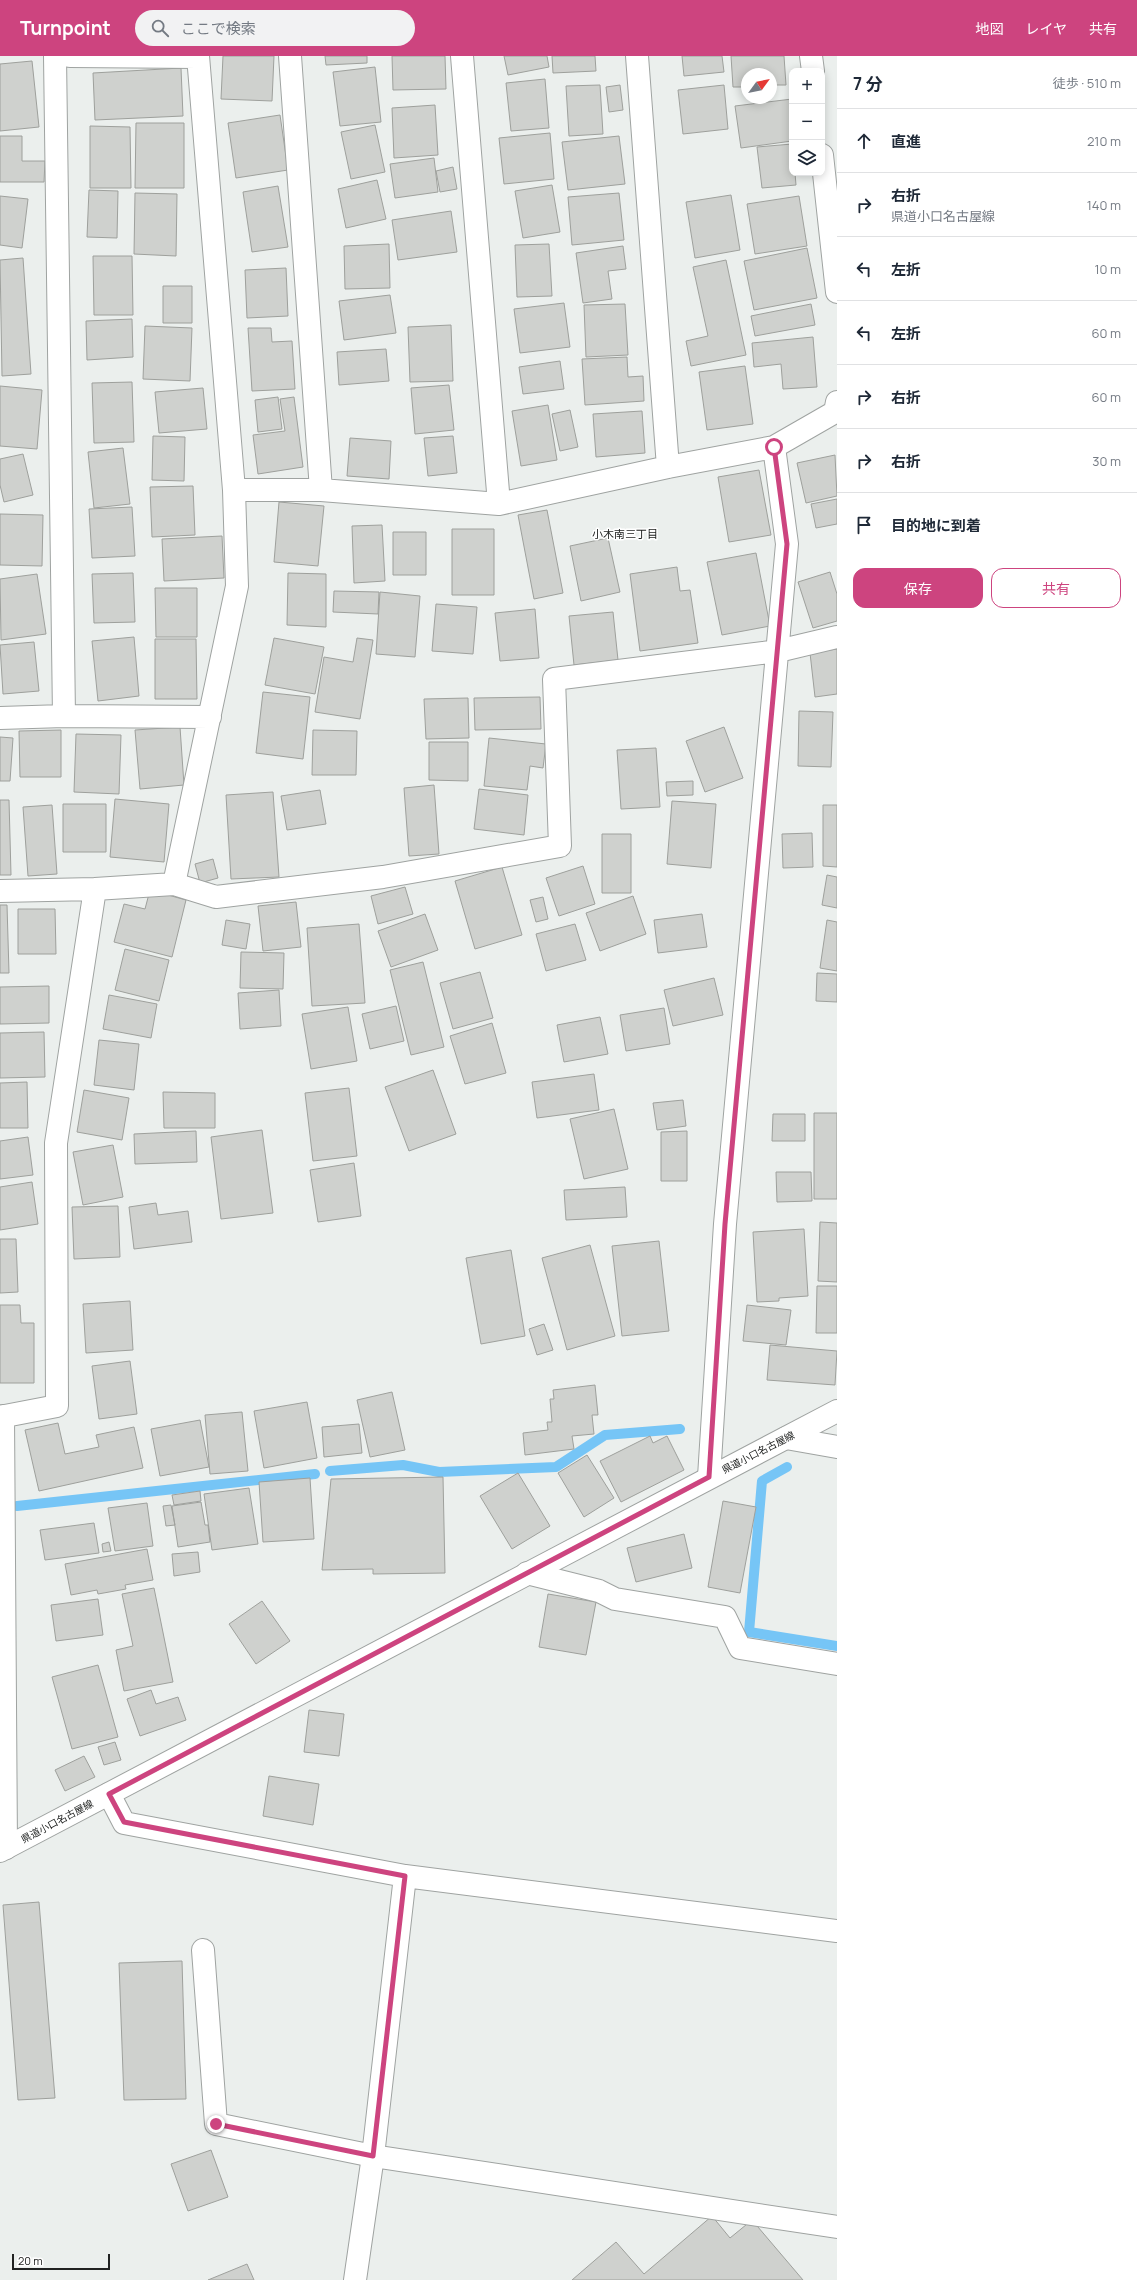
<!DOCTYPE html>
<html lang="ja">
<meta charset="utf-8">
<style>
:root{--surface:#fff;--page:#f2f2f3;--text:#1f2937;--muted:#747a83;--line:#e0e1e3;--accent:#cd447f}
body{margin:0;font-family:Manrope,"Noto Sans JP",sans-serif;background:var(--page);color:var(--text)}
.controls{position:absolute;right:12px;top:12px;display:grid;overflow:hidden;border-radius:8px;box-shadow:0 2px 10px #0003}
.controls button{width:36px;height:36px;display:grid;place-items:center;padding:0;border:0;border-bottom:1px solid var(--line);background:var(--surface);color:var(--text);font:20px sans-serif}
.compass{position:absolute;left:741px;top:12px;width:36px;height:36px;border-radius:50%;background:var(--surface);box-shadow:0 2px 10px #0003;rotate:57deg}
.scale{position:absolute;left:12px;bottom:10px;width:98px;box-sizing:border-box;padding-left:4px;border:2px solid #202221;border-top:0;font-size:11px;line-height:14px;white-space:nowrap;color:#202221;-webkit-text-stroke:3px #fff;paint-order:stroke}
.stop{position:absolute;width:12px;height:12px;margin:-9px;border:3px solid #cd447f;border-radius:50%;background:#fff}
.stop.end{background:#cd447f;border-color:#fff;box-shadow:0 1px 4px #0008}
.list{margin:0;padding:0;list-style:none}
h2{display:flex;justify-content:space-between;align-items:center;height:52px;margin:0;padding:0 16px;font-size:17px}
h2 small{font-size:13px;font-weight:400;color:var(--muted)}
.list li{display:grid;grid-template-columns:26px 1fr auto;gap:12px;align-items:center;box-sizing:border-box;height:64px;padding:0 16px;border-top:1px solid var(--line)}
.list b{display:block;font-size:15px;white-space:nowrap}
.list p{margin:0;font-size:13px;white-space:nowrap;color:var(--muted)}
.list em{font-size:13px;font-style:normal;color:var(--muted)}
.actions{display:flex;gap:8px;padding:12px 16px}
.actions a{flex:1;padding:9px 0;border:1px solid var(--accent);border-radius:12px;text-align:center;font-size:14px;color:var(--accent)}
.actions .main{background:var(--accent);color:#fff}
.icon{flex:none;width:22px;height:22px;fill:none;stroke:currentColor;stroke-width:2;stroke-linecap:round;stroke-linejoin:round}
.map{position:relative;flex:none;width:837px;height:2224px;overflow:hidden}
header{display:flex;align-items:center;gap:24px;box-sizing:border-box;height:56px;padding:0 20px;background:var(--accent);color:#fff}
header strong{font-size:19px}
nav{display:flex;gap:22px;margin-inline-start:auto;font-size:14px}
.search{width:280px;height:36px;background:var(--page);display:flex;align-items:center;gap:10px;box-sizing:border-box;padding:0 14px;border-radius:22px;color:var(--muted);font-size:15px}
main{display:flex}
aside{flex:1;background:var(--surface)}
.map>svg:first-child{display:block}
</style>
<header>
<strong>Turnpoint</strong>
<div class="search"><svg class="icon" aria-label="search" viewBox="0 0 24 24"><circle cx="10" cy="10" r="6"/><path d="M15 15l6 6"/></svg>ここで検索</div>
<nav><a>地図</a><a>レイヤ</a><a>共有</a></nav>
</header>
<main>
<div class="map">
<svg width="837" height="2224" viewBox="0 0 837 2224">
<rect width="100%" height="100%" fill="#ebefed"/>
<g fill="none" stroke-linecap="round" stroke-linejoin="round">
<path stroke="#76c5f6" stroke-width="10" d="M787,1411l-25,14 -13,151 88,14
M330,1415l73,-6 36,7 117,-5 49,-32 75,-6
M17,1450l298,-32"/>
</g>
<path fill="#cfd1ce" stroke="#9ea09c" d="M223,0h51l-2,45 -51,-2z
M325,0h42v7l-41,2z
M392,0h53l1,33 -53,1z
M504,0h43l2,11 -41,8z
M552,0h43l1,15 -43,2z
M682,0h40l2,16 -40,4z
M731,0h53l2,29h-15v-11h-24v13h-14z
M32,5l7,66 -39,4v-67z
M375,11l6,55 -41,4 -7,-54z
M181,12l2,48 -88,4 -2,-47z
M545,23l4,49 -38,3 -5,-48z
M600,29l3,49 -34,2 -3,-50z
M620,29l3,25 -14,2 -3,-25z
M724,29l4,44 -45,5 -5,-44z
M792,43v42l-51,7 -6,-42z
M435,49l3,50 -44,3 -2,-50z
M280,59l8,55 -52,8 -8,-55z
M136,67h48v65h-49z
M375,69l10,47 -34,7 -10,-47z
M90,70l40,1 1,61h-41z
M550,77l4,46 -50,5 -5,-46z
M0,80h22v25h23l-1,21h-44z
M619,80l6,48 -57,6 -6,-48z
M792,88v29h3l1,12 -34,3 -5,-41z
M434,102l4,34 -43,6 -5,-34z
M453,111l4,22 -17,3 -4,-21z
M377,124l9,39 -40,9 -8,-39z
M552,129l8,47 -37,6 -8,-47z
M278,130l10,61 -36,5 -9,-60z
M89,134l29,1 -1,47 -30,-1z
M135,137l42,1 -1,62 -42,-2z
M619,137l5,47 -52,5 -4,-48z
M731,139l9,55 -45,8 -9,-56z
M0,140l28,3 -6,49 -22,-3z
M799,140l8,50 -52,8 -8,-50z
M451,155l6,41 -59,8 -6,-40z
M389,188l1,44 -45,1 -1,-43z
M549,188l3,52 -35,1 -2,-52z
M623,190l3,23 -18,2 4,28 -29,4 -7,-50z
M807,192l10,50 -63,12 -10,-49z
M93,200h39l1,59h-39z
M23,202l8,116 -29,2 -2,-116z
M726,204l20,95 -55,11 -5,-25 22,-5 -15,-69z
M286,212l2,48 -41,2 -2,-48z
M163,230h29v37h-29z
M390,239l6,38 -52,7 -5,-39z
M564,247l6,44 -50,6 -6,-44z
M625,248l3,51 -42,2 -2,-52z
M811,248l4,21 -60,11 -4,-20z
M132,263l1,38 -46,3 -1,-39z
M451,269l2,56 -43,1 -2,-55z
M145,270l47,2 -2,53 -47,-2z
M248,272h23l1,14 20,-1 3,48 -43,2z
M813,281l4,50 -34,2 -2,-25 -27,3 -2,-24z
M386,293l3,32 -50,4 -2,-33z
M627,301l1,20 15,-1 1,25 -59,4 -3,-46z
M560,305l4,28 -41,5 -4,-27z
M745,310l8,58 -46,6 -8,-58z
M132,326l2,60 -40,1 -2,-60z
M449,329l5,45 -39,4 -4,-46z
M0,330l42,4 -5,59 -37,-3z
M203,332l4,41 -48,4 -4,-41z
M278,341l4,32 -24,3 -3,-32z
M294,341l9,70 -45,7 -5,-39 32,-4 -5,-32z
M548,349l9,55 -36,6 -9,-55z
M570,354l8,37 -18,4 -8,-37z
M642,355l3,42 -49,4 -3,-43z
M153,380l32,1 -1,44 -32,-1z
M453,380l4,37 -29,3 -4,-38z
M350,382l41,3 -2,38 -42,-3z
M123,392l7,56 -36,4 -6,-56z
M23,398l10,41 -29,7 -4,-17v-26z
M835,399l2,41 -31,7 -9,-40z
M759,414l12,65 -42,7 -11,-65z
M193,430l2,49 -43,2 -2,-50z
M837,443v25l-21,4 -5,-24z
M279,446l45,4 -6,60 -44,-4z
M132,451l3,49 -43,2 -3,-49z
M547,454l16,83 -29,6 -16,-84z
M0,458l43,1 -1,51 -42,-1z
M382,469l3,56 -31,2 -2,-57z
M452,473h42v66h-42z
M393,476h33v43h-33z
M222,480l2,42 -60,3 -2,-42z
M608,482l12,54 -39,9 -11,-55z
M756,497l14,73 -48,9 -15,-73z
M677,511l3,24 10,-1 8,53 -58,8 -10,-77z
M830,516l7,22v27l-24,7 -15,-46z
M133,517l2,49 -41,1 -2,-49z
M288,517l38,1v53l-39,-2z
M37,518l9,60 -45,6 -1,-61z
M155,532h42v49h-41z
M334,535l45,1 -1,22 -45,-2z
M380,536l40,4 -5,61 -39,-3z
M436,548l41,3 -4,47 -41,-3z
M535,553l4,49 -39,3 -5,-48z
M613,556l5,48 -44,5 -5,-49z
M134,581l5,59 -41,5 -6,-60z
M274,582l50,9 -9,47 -50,-9z
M357,582l16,2 -13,79 -45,-7 9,-55 29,5z
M155,583h41l1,60h-42z
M34,586l5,49 -36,3 -3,-49z
M837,593v45l-22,3 -5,-44z
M263,636l47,5 -7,62 -47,-6z
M540,641l1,32 -66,1 -1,-32z
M468,642l1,40 -43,1 -2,-40z
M799,655l34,1 -2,55 -33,-1z
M180,671l4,58 -44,4 -5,-59z
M724,671l19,51 -38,14 -19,-51z
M61,674v47h-41l-1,-46z
M313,674l44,1 -1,44h-44z
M76,678l45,1 -2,59 -45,-2z
M0,681l13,1 -3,43h-10z
M489,682l57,6 -3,24 -13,-2 -3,24 -43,-4z
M429,686h39v39l-39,-1z
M656,692l4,59 -39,2 -4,-59z
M693,725v14l-26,1 -1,-14z
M434,729l5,69 -30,2 -5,-68z
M479,733l49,6 -4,40 -50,-6z
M320,734l6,34 -39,6 -6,-34z
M273,736l6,85 -48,2 -5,-84z
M115,743l54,5 -5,58 -54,-5z
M0,744h9l2,75h-11z
M672,745l44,3 -5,64 -44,-4z
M63,748h43v48h-43z
M52,749l5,69 -29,2 -5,-69z
M823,749h14v62l-14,-1z
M812,777l1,34 -30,1 -1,-34z
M602,778h29v59h-29z
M213,803l5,19 -18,5 -5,-19z
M583,810l12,38 -36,12 -13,-38z
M502,811l20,68 -47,14 -20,-68z
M827,819l10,2v31l-15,-3z
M405,831l8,27 -35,10 -7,-28z
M150,834l36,10 -14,57 -58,-15 10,-38 21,5z
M633,840l13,38 -46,17 -14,-38z
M543,841l5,22 -12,3 -6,-22z
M296,846l5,45 -38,4 -5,-45z
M0,849h7l2,68h-9z
M18,853h37l1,45h-38z
M425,858l13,36 -47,17 -13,-36z
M702,858l5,33 -49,6 -4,-33z
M226,864l24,4 -4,25 -24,-4z
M827,864l10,2v49l-17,-3z
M359,868l6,79 -53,3 -5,-78z
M575,868l11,36 -40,11 -10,-37z
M125,893l44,11 -10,41 -44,-11z
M241,896l43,1 -1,36 -43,-1z
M423,906l21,85 -33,8 -21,-85z
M480,916l13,46 -40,11 -13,-46z
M817,917l20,1v28l-21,-1z
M714,922l9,37 -50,11 -9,-36z
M49,930v37l-49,1v-37z
M279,934l2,36 -41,3 -2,-36z
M109,939l48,9 -6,34 -48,-9z
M396,950l8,35 -34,8 -8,-35z
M348,951l9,54 -46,8 -9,-55z
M664,952l6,36 -44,7 -6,-36z
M600,961l8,37 -44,8 -7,-37z
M492,967l14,50 -41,11 -15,-48z
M44,976l1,45 -45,1v-45z
M99,984l40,4 -5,46 -40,-5z
M433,1014l23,64 -47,17 -24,-64z
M594,1018l5,36 -62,8 -5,-36z
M27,1026l1,46h-28v-45z
M349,1032l8,68 -44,5 -8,-68z
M84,1034l45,8 -7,42 -45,-8z
M163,1036l52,1v35h-51z
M683,1044l3,26 -29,4 -4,-27z
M614,1053l14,60 -44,10 -14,-60z
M814,1057h23v86h-23z
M773,1058h32v27h-33z
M262,1074l11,83 -52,6 -10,-82z
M196,1075l1,31 -62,2 -1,-30z
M687,1075v50h-26v-49z
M28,1081l5,38 -33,4v-38z
M113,1089l10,52 -40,8 -10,-53z
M354,1107l7,53 -43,6 -8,-52z
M776,1116h35l1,29 -35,1z
M32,1126l6,42 -38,6v-43z
M625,1131l2,30 -61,3 -2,-30z
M156,1147l2,12 30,-4 4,31 -58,7 -5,-42z
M118,1150l2,51 -46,2 -2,-52z
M820,1166l17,1v59l-19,-1z
M804,1173l4,67 -29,2v3l-22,1 -4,-70z
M0,1183h16l2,53 -18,1z
M659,1185l10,90 -47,5 -10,-90z
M590,1189l25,91 -48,14 -25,-92z
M511,1194l14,86 -44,8 -15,-86z
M817,1230h20v47h-21z
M130,1245l3,49 -47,3 -3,-49z
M0,1249h20l1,18h13v60h-34z
M747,1249l44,5 -5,35 -43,-4z
M544,1268l9,26 -16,5 -8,-26z
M770,1289l67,6 -2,34 -68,-5z
M130,1305l7,53 -38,5 -7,-53z
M595,1329l3,30h-6l2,19 -22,2 2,13 -49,6 -2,-22 25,-3 -1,-8h5l-2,-23h4l-1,-9z
M392,1336l13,58 -35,7 -13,-57z
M307,1346l10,56 -53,10 -10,-57z
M242,1356l6,59 -38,3 -5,-59z
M200,1364l9,47 -49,9 -9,-47z
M58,1367l7,31 34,-7 -3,-12 38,-8 9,41 -104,23 -14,-61z
M359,1368l3,29 -38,4 -2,-30z
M650,1380l3,7 14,-7 17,34 -63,32 -21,-41z
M587,1399l27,43 -30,19 -26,-44z
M518,1417l32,53 -38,23 -32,-53z
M443,1421l2,96 -72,1v-5l-51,1 9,-91z
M310,1422l4,61 -51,3 -4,-60z
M249,1432l9,56 -46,6 -8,-56z
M200,1435l1,10 -27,4 -2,-10z
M723,1445l33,6 -16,86 -32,-6z
M201,1446l4,23h3l2,17 -32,5 -6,-41z
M147,1447l6,43 -38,5 -7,-43z
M171,1449l4,20 -9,1 -3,-20z
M94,1467l5,30 -54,7 -5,-30z
M684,1478l8,34 -56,14 -9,-34z
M109,1486l2,9 -8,1 -1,-8z
M147,1493l6,31 -28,5 1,4 -28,5 -1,-4 -26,5 -6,-31z
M198,1496l2,20 -26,4 -2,-22z
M154,1532l19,94 -49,9 -8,-41 17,-4 -11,-52z
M548,1538l48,8 -10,53 -47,-8z
M98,1543l5,36 -47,6 -5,-36z
M262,1545l28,40 -34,23 -27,-40z
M98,1609l20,72 -46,12 -20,-72z
M151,1634l5,14 22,-7 8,23 -46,16 -13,-37z
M309,1654l35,4 -5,42 -35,-4z
M115,1686l6,18 -17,5 -6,-18z
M84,1700l11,21 -30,14 -10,-21z
M269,1720l50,8 -6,41 -50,-9z
M39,1846l16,196 -37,2 -15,-195z
M182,1905l4,138 -62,1 -5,-137z
M211,2094l17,47 -40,14 -17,-47z
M712,2160l18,22 22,-18 51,60h-231l44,-38 28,32z
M247,2208l7,16h-46z"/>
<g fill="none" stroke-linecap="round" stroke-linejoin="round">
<g stroke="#9fa3a1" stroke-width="24">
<path id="minor" d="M55,0l9,660
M70,0l128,1
M198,0l36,434
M290,0l31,434
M462,0l37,448
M637,0l31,411
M811,0l2,15
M822,99l15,137
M0,662l64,-2 146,1
M174,828l63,-298 -3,-96h87l178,14 169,-37 106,-20 61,-35 2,-10
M0,835l95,-2
M3,1360l3,432
M0,1361l57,-11 -1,-263 39,-254 79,-5 42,13 167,-20 177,-31 -6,-167 224,-28 59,-14
M786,1382l51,9
M709,1421l16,-253 62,-680 -13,-97
M527,1517l72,18 16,8 110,18 15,31 97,16
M109,1738l15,29 281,53 432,55
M203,1894l13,174 157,32 464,71
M355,2224l18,-124 32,-280"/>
</g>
<g stroke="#9fa3a1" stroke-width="24">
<path id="major" d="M0,1795l837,-440"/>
</g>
<use href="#minor" stroke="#fff" stroke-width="22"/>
<use href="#major" stroke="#fff" stroke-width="22"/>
</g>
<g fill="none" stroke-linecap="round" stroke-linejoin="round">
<path stroke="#cd447f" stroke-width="5" d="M216,2068l157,32 32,-280 -281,-54 -15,-28 600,-317 16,-253 62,-680 -13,-97"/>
</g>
<g text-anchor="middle" stroke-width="3" stroke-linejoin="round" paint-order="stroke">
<g font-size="10" fill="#202221" stroke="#fff">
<text transform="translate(758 1396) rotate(-27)" y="4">県道小口名古屋線</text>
<text transform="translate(57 1765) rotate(-28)" y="4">県道小口名古屋線</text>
</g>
<g font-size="11" fill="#202221" stroke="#fff">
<text x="625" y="482">小木南三丁目</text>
</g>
</g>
</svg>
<div class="controls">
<button>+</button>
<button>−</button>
<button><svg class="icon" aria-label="layers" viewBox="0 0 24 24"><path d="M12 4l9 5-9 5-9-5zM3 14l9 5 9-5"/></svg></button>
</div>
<svg class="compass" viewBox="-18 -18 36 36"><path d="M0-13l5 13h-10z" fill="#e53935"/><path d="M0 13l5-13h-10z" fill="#747a83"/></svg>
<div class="scale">20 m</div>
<div class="stop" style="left:774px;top:391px"></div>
<div class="stop end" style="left:216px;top:2068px"></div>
</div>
<aside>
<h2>7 分<small>徒歩 · 510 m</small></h2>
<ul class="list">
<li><svg class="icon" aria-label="ahead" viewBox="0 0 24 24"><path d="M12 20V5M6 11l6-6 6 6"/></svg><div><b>直進</b></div><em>210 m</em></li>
<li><svg class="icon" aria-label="right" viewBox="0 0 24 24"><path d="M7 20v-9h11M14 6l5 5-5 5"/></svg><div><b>右折</b><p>県道小口名古屋線</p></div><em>140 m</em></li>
<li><svg class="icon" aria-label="left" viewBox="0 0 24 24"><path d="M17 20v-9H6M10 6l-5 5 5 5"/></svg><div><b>左折</b></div><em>10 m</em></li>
<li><svg class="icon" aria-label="left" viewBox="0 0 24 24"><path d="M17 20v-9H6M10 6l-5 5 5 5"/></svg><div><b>左折</b></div><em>60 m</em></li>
<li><svg class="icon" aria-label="right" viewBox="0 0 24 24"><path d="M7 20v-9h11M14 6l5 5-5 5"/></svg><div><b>右折</b></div><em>60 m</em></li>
<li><svg class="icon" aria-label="right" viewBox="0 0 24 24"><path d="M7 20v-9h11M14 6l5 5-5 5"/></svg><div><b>右折</b></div><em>30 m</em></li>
<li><svg class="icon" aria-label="arrive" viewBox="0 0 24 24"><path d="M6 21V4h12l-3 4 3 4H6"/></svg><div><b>目的地に到着</b></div></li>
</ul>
<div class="actions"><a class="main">保存</a><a>共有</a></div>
</aside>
</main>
